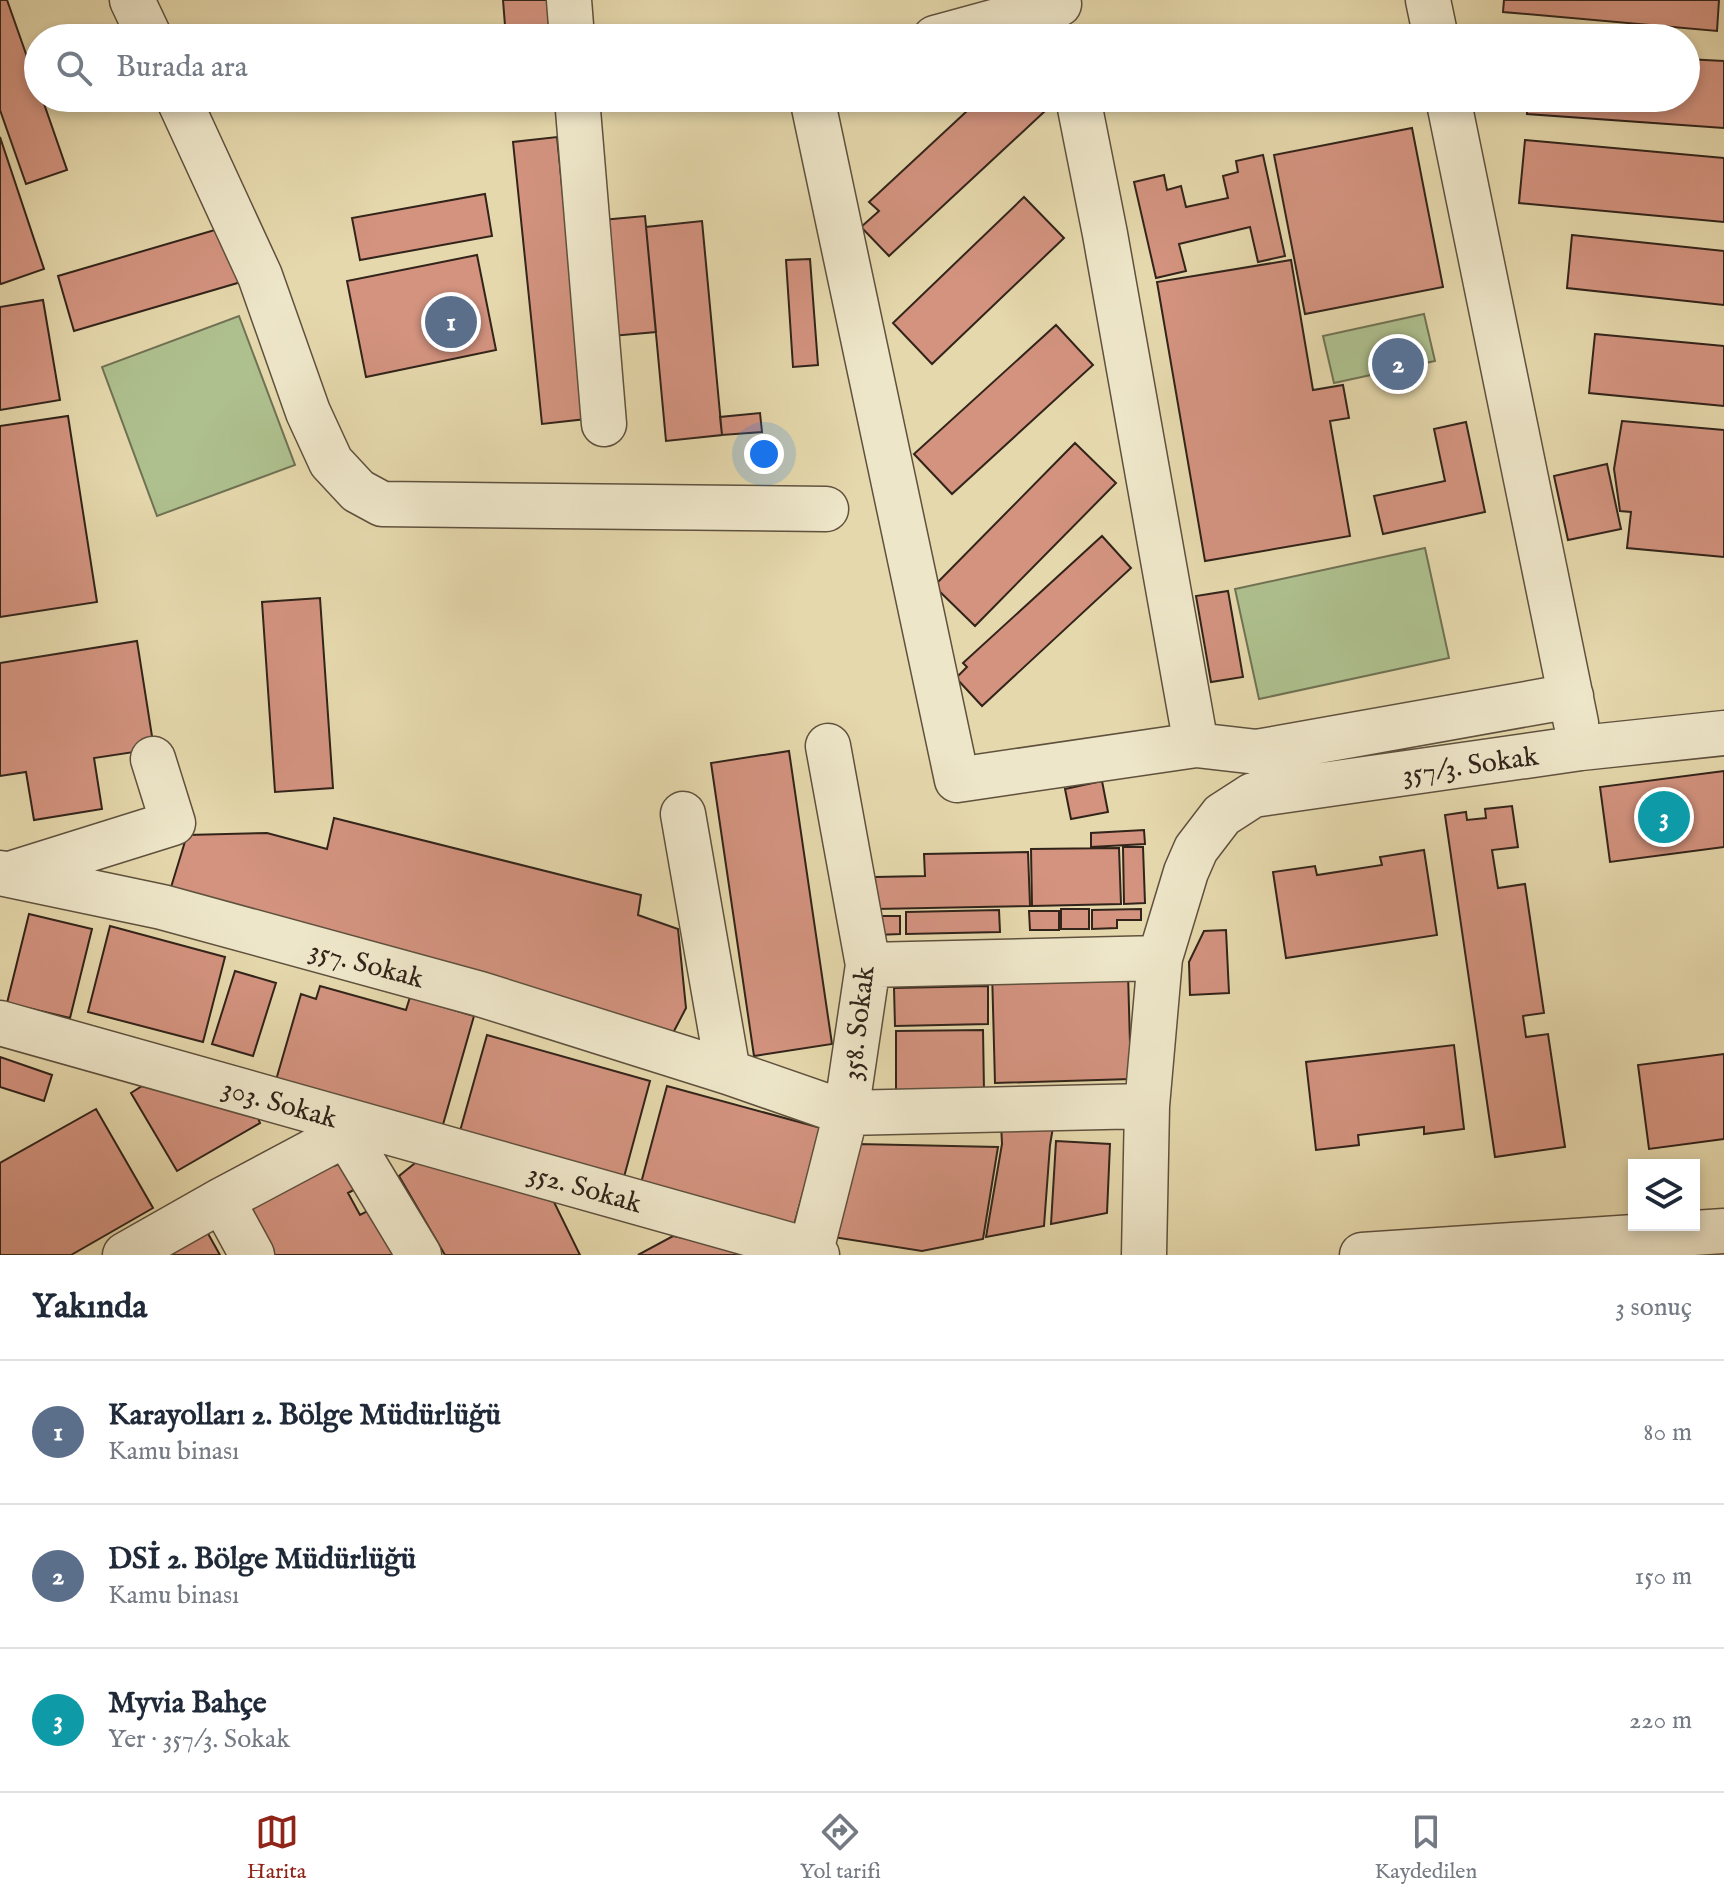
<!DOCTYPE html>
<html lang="tr">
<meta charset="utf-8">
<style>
:root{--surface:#fff;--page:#f6f6f7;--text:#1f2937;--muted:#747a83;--line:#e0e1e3;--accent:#8f2418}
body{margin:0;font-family:"IM FELL English",serif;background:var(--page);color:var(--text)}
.controls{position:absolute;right:24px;bottom:24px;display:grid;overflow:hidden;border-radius:0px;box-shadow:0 4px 12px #0003}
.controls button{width:72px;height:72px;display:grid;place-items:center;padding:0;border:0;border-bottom:2px solid var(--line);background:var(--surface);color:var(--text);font:40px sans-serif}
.you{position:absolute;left:764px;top:454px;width:28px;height:28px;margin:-20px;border:6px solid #fff;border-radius:50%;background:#1a73e8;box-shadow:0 0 0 12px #1a73e833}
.badge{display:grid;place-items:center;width:52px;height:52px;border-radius:50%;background:var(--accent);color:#fff;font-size:26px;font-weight:700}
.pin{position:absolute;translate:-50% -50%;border:4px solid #fff;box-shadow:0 2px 8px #0006}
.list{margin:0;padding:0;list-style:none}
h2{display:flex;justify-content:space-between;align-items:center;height:104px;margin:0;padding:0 32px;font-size:34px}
h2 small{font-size:26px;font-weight:400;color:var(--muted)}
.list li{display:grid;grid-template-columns:52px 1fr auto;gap:24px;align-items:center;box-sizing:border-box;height:144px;padding:0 32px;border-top:2px solid var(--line)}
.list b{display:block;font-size:30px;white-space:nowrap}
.list p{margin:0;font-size:26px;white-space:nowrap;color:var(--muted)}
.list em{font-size:26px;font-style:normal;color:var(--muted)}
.icon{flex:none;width:44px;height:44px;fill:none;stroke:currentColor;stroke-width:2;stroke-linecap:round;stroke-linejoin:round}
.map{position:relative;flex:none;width:1724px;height:1255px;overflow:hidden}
.search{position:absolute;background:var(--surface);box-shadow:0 4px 12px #0003;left:24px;right:24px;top:24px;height:88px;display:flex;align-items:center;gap:20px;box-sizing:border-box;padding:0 28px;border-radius:44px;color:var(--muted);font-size:30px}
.sheet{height:536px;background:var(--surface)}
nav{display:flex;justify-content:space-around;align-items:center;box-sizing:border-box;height:112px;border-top:2px solid var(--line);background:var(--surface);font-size:22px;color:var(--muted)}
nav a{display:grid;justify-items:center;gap:4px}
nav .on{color:var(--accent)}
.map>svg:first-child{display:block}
</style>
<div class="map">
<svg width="1724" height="1255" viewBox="0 0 1724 1255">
<rect width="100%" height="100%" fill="#e5d8ac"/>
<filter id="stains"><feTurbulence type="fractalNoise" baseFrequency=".0025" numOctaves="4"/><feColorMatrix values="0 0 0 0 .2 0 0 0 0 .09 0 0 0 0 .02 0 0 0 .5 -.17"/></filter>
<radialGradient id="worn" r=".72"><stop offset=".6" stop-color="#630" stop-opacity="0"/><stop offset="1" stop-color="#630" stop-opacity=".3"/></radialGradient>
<path fill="#aec08e" stroke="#707254" stroke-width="2" d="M1424,314l11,47 -101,22 -11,-47z
M239,316l56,149 -138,51 -55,-149z
M1425,548l24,110 -190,41 -24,-110z"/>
<path fill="#d3937f" stroke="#32241a" stroke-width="2" d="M0,0h7l31,88v10h4l25,72 -41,14 -26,-74z
M503,0h44l3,38h-44z
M1504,0h215l-2,31 -214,-19z
M1686,59l38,2v67l-197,-14 1,-16h158z
M981,98h50l13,14 -155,144 -28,-29 18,-16 -10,-9z
M1412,128l31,159 -138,27 -31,-159z
M0,137l44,132 -43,15 -1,-2z
M557,137l29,282 -44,5 -29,-282z
M1525,140l199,18v64l-205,-19z
M1263,155l22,101 -27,6 -8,-35 -71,17 7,27 -30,7 -22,-96 30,-7 3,15 14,-4 5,21 42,-9 -5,-22 15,-4 -2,-11z
M485,194l7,42 -132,24 -8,-42z
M1024,197l40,41 -132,126 -39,-41z
M645,216l11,116 -44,4 -10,-116z
M702,221l20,214 -56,6 -20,-214z
M225,227l16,55 -167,49 -16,-55z
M1572,235l152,16v54l-157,-17z
M477,255l19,95 -130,27 -19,-96z
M810,259l8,106 -25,2 -7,-107z
M1291,260l22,130 30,-5 6,33 -19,3 20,115 -145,25 -48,-279z
M43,300l17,100 -60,10v-103z
M1056,325l37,40 -141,129 -38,-40z
M1595,334l129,12v60l-135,-13z
M760,413l2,19 -40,3 -2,-18z
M68,416l29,186 -97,15v-191z
M1622,421l102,9v127l-97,-9 4,-36 -11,-1 -6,-42z
M1466,422l19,90 -102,22 -9,-38 71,-15 -11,-52z
M1075,443l41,40 -141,143 -41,-40z
M1607,464l14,65 -53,11 -14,-64z
M1102,536l29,32 -149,138 -26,-28 11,-11 -4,-4z
M1228,591l15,86 -32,5 -15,-86z
M320,598l13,190 -58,4 -13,-190z
M137,641l17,108 -60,9 8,51 -68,11 -8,-48 -26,4v-113z
M789,751l43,293 -78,12 -43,-293z
M1724,771v76l-114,15 -10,-75z
M1102,781l6,31 -37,7 -6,-30z
M1512,806l6,41 -26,3 6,38 27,-4 19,129 -21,3 3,21 22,-3 17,113 -70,10 -50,-342 21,-3 1,8 19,-2 -1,-9z
M334,818l307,77 -3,20 40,14 8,79 -13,25 -505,-136 19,-62 80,-2 60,16z
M1144,830l1,14 -54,3v-14z
M1123,847h20l2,56 -21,1z
M1119,848l2,56 -89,2 -1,-57z
M1424,850l13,85 -151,23 -13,-86 42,-6 2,9 65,-10 -2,-8z
M1028,852l2,54 -154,3 -1,-32 50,-1 -1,-22z
M1061,909h28v20h-28z
M1141,909v11h-24v8l-25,1v-19z
M999,910l1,22 -94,2v-22z
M1029,911h30v19h-29z
M29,914l63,15 -22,89 -63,-15z
M877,916h23v18l-23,1z
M110,926l115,31 -22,85 -115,-30z
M1226,930l3,63 -39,2 -1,-33 15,-31z
M992,970l136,3 3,106 -136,4z
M235,971l41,12 -23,73 -41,-12z
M320,986l86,24 4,-13 64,19 -32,112 -166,-48 25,-86 15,5z
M988,986v38l-93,2 -1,-38z
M983,1030l1,61 -88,1v-61z
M487,1035l163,46 -26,96 -164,-46z
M1454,1045l10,84 -40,5v-7l-66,8 1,10 -43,5 -10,-88z
M1724,1054v85l-75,10 -11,-84z
M0,1057l52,18 -8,26 -44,-14z
M142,1086l111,20 7,17 -83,48 -46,-78z
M667,1086l154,42 -27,97 -153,-42z
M96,1109l57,99 -82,47h-71v-92z
M1054,1121l-4,24 -6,81 -58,11 16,-93 -1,-21z
M1056,1141l54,3 -3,69 -56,11z
M857,1144l141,3 -15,92 -61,12 -89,-14z
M420,1159l134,43 26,53h-135l-46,-79z
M330,1160l4,6 12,-5 13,26 -11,6 12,22 19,-10 27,50h-138l-26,-49z
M206,1230l14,25h-60z
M673,1236l96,19h-131z"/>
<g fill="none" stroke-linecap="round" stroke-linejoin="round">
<g stroke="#5f513e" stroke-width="47">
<path id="minor" d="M132,0l18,38
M569,0l3,38
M1428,0l8,38
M935,38l124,-34
M178,98l82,178 48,136 23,50 27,29 24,13 444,5
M577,98l27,326
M812,98l145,682 239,-35
M1078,98l27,136 91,511 61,7 314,-56
M1448,98l128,625
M683,814l45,258
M0,873l162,34 318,87 248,78 118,41 301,-7
M10,874l163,-51 -20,-64
M868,965l292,-7
M0,1023l811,228 6,4
M346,1134l73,121
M222,1200l30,55
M811,1251l35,-138 22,-148 -40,-219
M125,1255l97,-55 124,-66 5,-12
M1144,1255l3,-149 13,-148 26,-86 10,-23 26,-34 31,-20 328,-47 143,-15
M1362,1255l362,-24"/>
</g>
<use href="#minor" stroke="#eee6c9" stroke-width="44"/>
</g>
<g text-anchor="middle" stroke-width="8" stroke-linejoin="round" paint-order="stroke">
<g font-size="28" fill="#32241a" stroke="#eee6c9">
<text transform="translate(1470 764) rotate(-8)" y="10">357/3. Sokak</text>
<text transform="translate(367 963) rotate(15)" y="10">357. Sokak</text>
<text transform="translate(857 1023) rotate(-83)" y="10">358. Sokak</text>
<text transform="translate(280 1102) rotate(16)" y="10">303. Sokak</text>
<text transform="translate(585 1187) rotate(16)" y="10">352. Sokak</text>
</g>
</g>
<rect width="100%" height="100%" filter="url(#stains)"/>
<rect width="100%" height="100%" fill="url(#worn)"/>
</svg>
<div class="controls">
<button><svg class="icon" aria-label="layers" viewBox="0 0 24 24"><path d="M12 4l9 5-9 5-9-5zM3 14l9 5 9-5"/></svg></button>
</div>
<div class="you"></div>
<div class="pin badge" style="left:451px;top:322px;background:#5c6f8a">1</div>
<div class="pin badge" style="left:1398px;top:364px;background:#5c6f8a">2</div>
<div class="pin badge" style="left:1664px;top:817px;background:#0f9aa8">3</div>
<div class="search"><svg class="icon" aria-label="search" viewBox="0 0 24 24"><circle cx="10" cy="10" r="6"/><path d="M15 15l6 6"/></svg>Burada ara</div>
</div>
<section class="sheet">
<h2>Yakında<small>3 sonuç</small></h2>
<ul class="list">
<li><span class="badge" style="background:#5c6f8a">1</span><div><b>Karayolları 2. Bölge Müdürlüğü</b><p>Kamu binası</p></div><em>80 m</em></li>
<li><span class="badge" style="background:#5c6f8a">2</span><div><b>DSİ 2. Bölge Müdürlüğü</b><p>Kamu binası</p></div><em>150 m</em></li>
<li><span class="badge" style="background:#0f9aa8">3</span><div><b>Myvia Bahçe</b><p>Yer · 357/3. Sokak</p></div><em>220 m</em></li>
</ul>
</section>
<nav>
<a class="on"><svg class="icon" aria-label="map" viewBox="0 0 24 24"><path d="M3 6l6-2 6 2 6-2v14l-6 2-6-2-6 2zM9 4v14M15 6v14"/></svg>Harita</a>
<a><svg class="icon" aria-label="directions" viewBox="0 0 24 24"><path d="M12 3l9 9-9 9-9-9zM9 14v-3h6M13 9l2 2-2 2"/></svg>Yol tarifi</a>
<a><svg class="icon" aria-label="saved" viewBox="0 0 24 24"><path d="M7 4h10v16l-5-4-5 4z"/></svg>Kaydedilen</a>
</nav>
